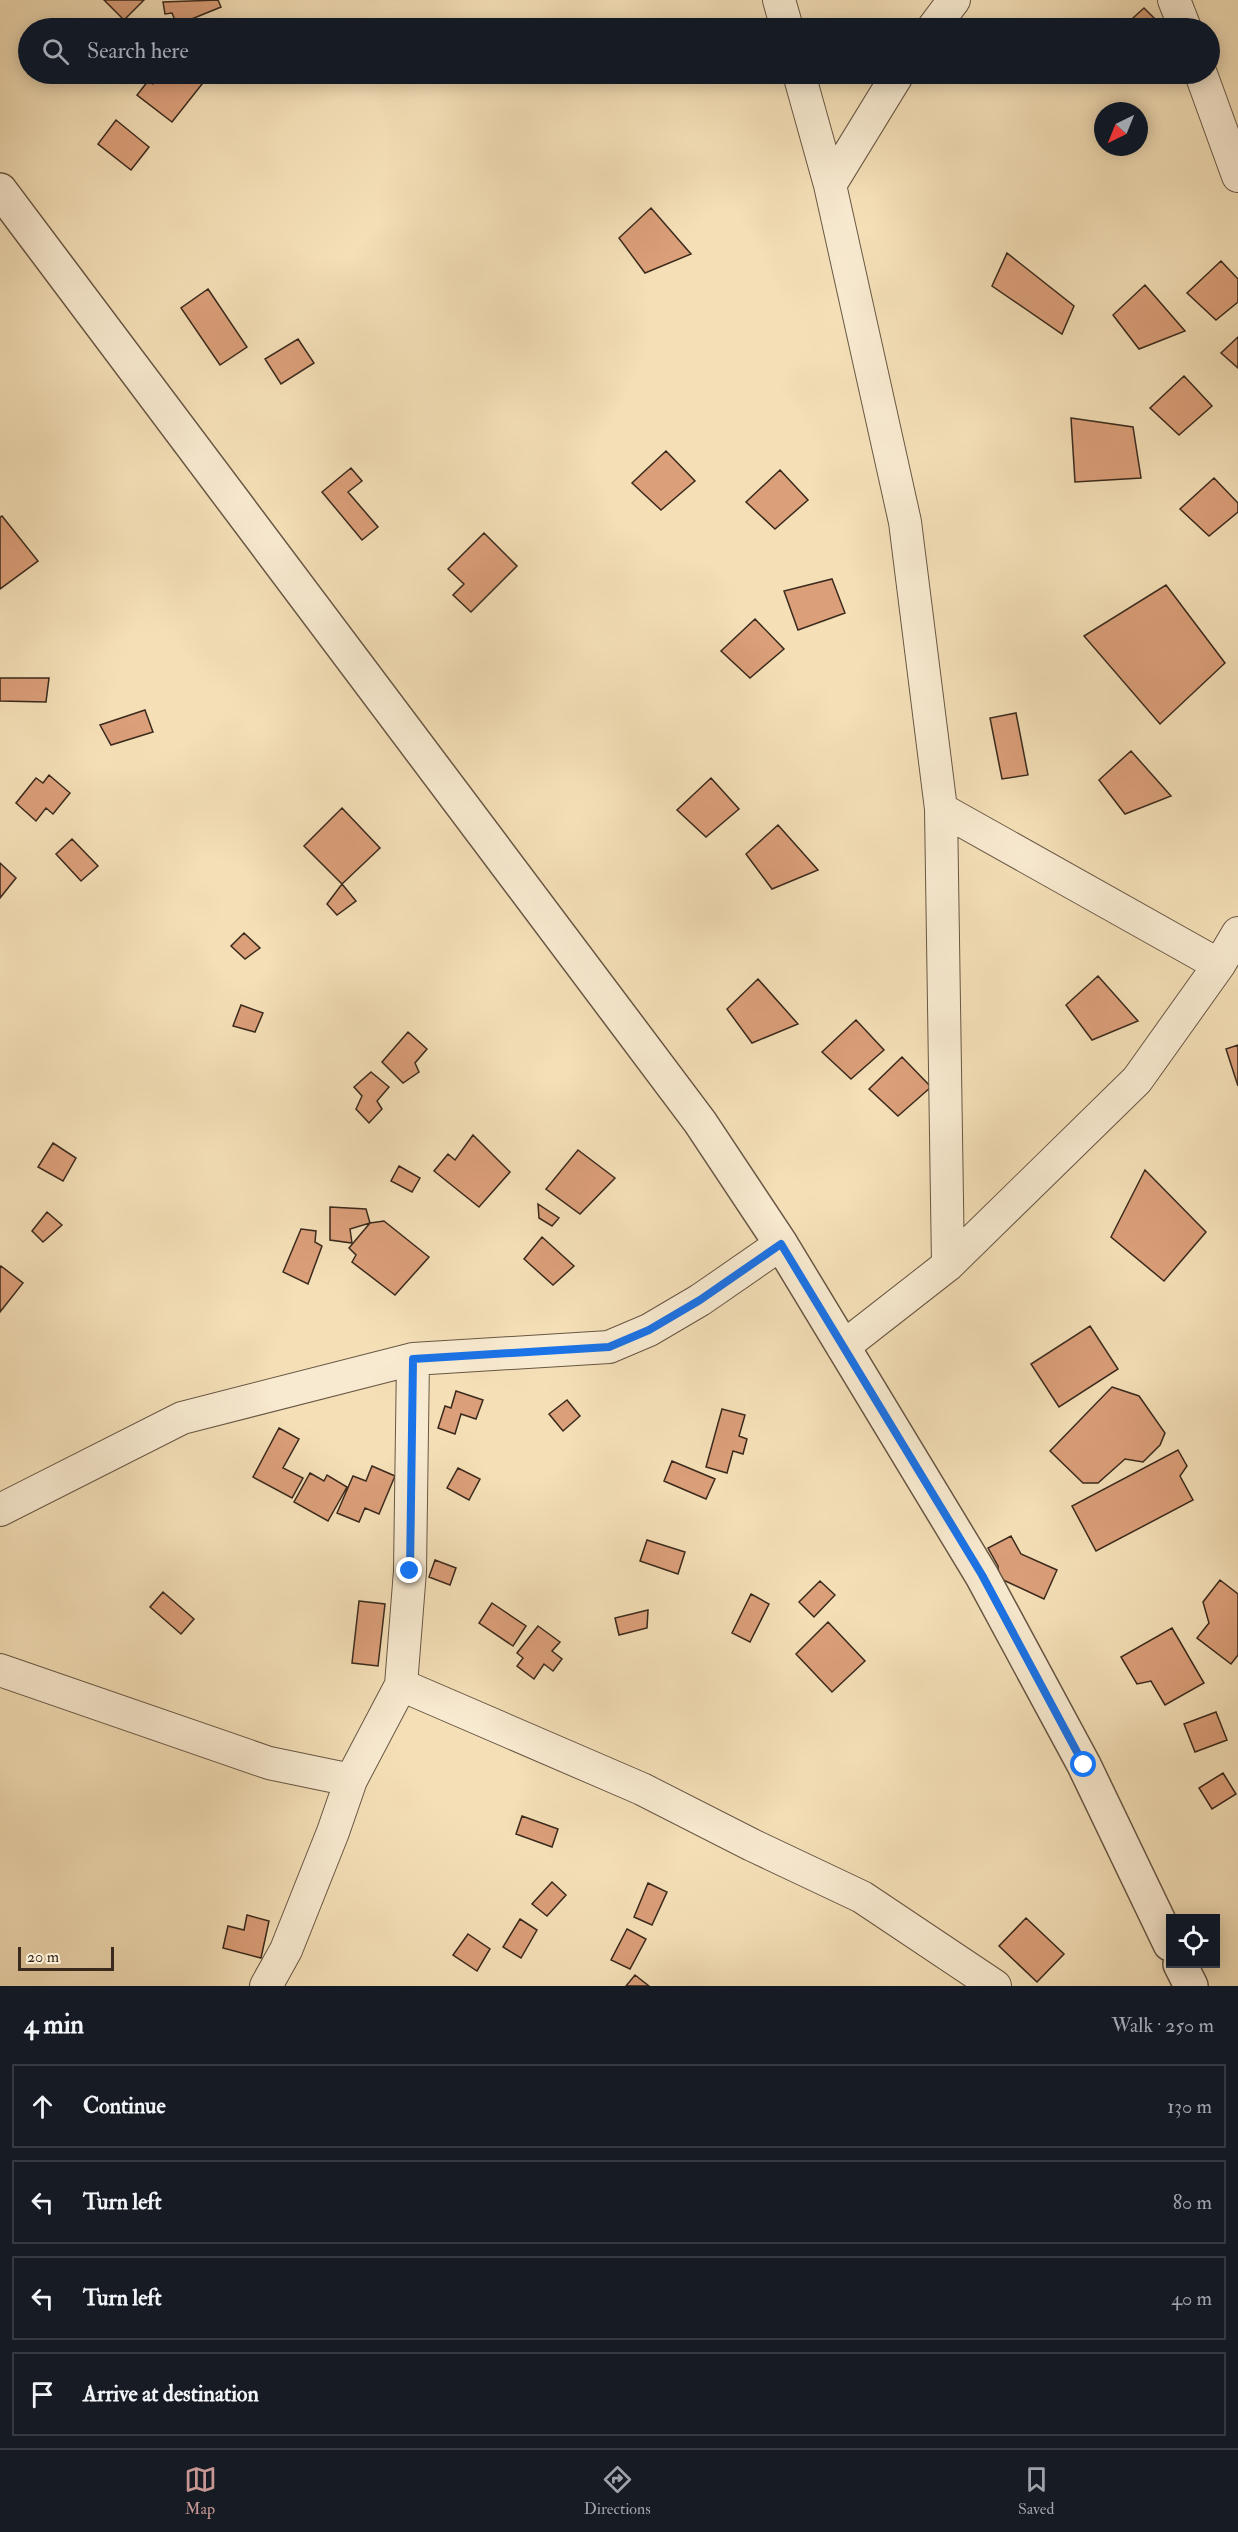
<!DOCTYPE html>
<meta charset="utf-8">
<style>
:root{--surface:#171b24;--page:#20242c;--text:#f1f3f6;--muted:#9ea1a6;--line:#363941;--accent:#c59692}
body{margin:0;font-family:"IM FELL Double Pica",serif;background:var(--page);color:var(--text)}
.controls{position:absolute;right:18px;bottom:18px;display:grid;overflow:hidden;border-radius:0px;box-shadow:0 3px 15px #0003}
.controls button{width:54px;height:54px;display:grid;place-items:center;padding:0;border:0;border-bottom:2px solid var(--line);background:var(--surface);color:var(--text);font:30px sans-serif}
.compass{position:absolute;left:1094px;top:102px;width:54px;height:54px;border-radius:50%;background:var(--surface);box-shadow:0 3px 15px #0003;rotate:223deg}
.scale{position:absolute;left:18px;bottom:15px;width:96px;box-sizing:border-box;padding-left:6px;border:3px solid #3a2a1d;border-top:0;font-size:16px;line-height:21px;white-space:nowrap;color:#3a2a1d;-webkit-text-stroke:4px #f8ead0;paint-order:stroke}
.stop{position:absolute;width:18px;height:18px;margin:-14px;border:4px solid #1a73e8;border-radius:50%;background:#fff}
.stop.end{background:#1a73e8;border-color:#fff;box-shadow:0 2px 6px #0008}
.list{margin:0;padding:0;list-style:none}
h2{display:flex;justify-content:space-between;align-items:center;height:78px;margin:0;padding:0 24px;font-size:26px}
h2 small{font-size:20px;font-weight:400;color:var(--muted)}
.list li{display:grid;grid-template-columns:39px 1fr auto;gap:18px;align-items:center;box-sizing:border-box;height:84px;margin:0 12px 12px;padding:0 12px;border:2px solid var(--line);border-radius:0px}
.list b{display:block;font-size:22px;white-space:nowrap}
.list em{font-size:20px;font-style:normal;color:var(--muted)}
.icon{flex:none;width:33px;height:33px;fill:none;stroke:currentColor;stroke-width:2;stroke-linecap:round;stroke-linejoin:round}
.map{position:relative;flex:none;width:1238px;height:1986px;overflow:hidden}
.search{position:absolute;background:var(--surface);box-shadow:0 3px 15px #0003;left:18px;right:18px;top:18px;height:66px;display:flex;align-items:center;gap:15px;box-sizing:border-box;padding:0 21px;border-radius:33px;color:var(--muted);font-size:22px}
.sheet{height:462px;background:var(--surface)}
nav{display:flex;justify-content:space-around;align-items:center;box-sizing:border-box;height:84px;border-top:2px solid var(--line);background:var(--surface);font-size:16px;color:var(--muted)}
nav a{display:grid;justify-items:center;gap:3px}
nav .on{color:var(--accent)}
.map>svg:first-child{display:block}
</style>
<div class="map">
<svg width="1238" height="1986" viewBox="0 0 1238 1986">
<rect width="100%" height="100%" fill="#f4dfb7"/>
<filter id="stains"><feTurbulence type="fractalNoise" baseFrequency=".00333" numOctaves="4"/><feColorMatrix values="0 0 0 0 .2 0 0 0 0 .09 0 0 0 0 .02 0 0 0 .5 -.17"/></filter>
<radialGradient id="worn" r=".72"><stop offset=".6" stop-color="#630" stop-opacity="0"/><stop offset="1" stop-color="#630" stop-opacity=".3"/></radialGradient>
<path fill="#db9f79" stroke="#3a2a1d" stroke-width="1.5" d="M104,0h40l-20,20z
M218,0l3,7 -44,18 -5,-12 -7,1 -2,-12z
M1144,8l20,20h-42z
M153,74h57l-38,48 -35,-27 11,-14 5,3 5,-3z
M116,120l33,27 -18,23 -33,-26z
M651,208l40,46 -46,19 -26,-35z
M1007,253l67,53 -12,28 -70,-48z
M1221,261l17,18v23l-22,18 -29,-27z
M1145,285l40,46 -46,18 -26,-34z
M208,289l39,58 -27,18 -39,-57z
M1238,337v31l-17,-15z
M298,339l16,24 -33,21 -16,-25z
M1184,376l28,30 -33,29 -29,-27z
M1071,418l62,9 8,51 -66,4z
M666,451l29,30 -34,29 -29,-27z
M351,468l11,13 -14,11 30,35 -16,13 -40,-48z
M780,470l28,30 -33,29 -29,-27z
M1214,478l24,25v9l-29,24 -29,-27z
M2,516l36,45 -38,28v-72z
M484,533l33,33 -46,46 -18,-17 11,-11 -16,-15z
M832,579l13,34 -47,17 -14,-39z
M1166,585l59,78 -65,61 -76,-88z
M755,619l29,30 -34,29 -29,-27z
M0,678h49l-3,24 -46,-1z
M145,710l8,22 -42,13 -11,-20z
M1016,713l12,62 -26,4 -12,-61z
M1131,751l40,45 -46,18 -26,-34z
M49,775l21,18 -17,21 -7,-6 -10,13 -20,-18 20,-25 7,5z
M711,778l28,31 -33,28 -29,-27z
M342,808l38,40 -38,36 -38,-38z
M778,825l40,45 -46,19 -26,-35z
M72,839l26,27 -17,15 -25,-27z
M0,863l16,15 -16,20z
M342,884l14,17 -19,14 -10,-11z
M244,933l16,15 -15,11 -14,-13z
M1098,976l40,45 -46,19 -26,-35z
M758,979l40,45 -46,19 -25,-34z
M241,1005l22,8 -8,19 -22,-6z
M856,1020l28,30 -33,29 -29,-27z
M408,1032l19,17 -12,14 4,9 -16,11 -21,-21z
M1238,1045v41l-12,-37z
M902,1057l29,30 -33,29 -29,-27z
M371,1072l18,15 -12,14 5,8 -13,14 -13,-14 6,-13 -8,-9z
M473,1135l37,37 -31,35 -45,-36 14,-17 7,6z
M53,1143l23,15 -13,23 -25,-14z
M578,1150l37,28 -35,36 -34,-25z
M399,1166l21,12 -8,14 -21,-11z
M1145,1170l61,62 -42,49 -53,-44z
M538,1204l21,14 -7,8 -13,-8z
M330,1207l36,2 4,14 -20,6 2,14 -22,-3z
M47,1212l15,13 -19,17 -11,-11z
M384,1221l45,36 -34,38 -43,-33 4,-7 -7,-7 21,-25z
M301,1229l15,2 -1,11 7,4 -14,38 -25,-12z
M542,1237l32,29 -21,19 -29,-26z
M1,1266l22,17 -23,29v-44z
M1090,1326l28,43 -59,38 -28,-43z
M1112,1387l27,9 26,37 -5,12 -17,17 -18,-3 -27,24h-15l-33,-32z
M456,1391l27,9 -7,19 -15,-5 -6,20 -17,-6 7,-22 6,2z
M567,1400l13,16 -17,15 -14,-17z
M722,1409l23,6 -6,21 8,3 -4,15 -10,-3 -6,22 -21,-6z
M279,1428l20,11 -16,29 20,10 -11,20 -39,-21z
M1178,1450l9,16 -7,10 13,24 -97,51 -24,-45z
M672,1461l43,18 -9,20 -42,-18z
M372,1466l23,10 -16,38 -14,-6 -6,14 -22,-9 16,-37 13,5z
M458,1468l22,11 -11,21 -22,-12z
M310,1473l14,8 3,-6 20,12 -19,34 -34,-19z
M1011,1536l10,18 36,16 -13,29 -45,-21 -1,-12 -10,-18z
M647,1540l38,12 -7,22 -38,-13z
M435,1560l21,8 -6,17 -21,-8z
M1220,1580l18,14v61l-7,9 -34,-26 12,-15 -6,-21z
M820,1581l15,14 -21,22 -15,-15z
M163,1592l31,27 -13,15 -31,-27z
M751,1594l18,10 -19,38 -18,-9z
M359,1601l26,3 -7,62 -26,-3z
M492,1603l34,23 -13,20 -34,-23z
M648,1610l-1,18 -28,7 -4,-17z
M828,1622l37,39 -33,31 -36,-38z
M538,1626l22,16 -8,9 10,8 -9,12 -9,-7 -10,15 -17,-13 6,-8 -6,-5z
M1172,1628l32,55 -39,22 -14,-24 -14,3 -16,-27z
M1216,1712l11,28 -32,12 -11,-28z
M1223,1773l13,21 -24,15 -13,-21z
M522,1816l36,13 -6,18 -36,-13z
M552,1882l14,13 -19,21 -15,-12z
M648,1883l19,9 -15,33 -18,-8z
M247,1915l22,6 -8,37 -38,-10 5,-22 16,4z
M1026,1918l38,36 -27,28 -38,-36z
M520,1919l17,11 -16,28 -18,-11z
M627,1929l19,10 -16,30 -19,-9z
M468,1934l22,15 -13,22 -24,-16z
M635,1975l14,11h-23z"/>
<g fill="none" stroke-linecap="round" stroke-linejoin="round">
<g stroke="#685744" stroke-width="34">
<path id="minor" d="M779,0l8,28
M1174,0l11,28
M933,28l21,-28
M799,74l31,111 75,337 36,287 7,456
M1201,74l37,102
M830,185l68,-111
M941,809l278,156
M843,1347l105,-82 189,-185 82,-115 19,-32
M0,1510l182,-92 231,-59 196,-12 40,-17 51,-30 81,-56
M0,1670l269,93 82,17
M401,1685l241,104 110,56 110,52 133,89
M266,1986l20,-36 47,-118 18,-52 50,-95 9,-114 3,-212"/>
</g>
<g stroke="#685744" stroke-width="36">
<path id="tertiary" d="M0,190l700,932 81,122 201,332 102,189 86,179
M1180,1964l11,22"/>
</g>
<use href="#minor" stroke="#f8ead0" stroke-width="32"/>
<use href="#tertiary" stroke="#f8ead0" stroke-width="33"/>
</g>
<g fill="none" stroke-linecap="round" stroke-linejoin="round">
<path stroke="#1a73e8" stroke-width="8" d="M410,1571l3,-212 196,-12 40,-17 51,-30 81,-56 201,331 102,190"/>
</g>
<rect width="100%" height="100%" filter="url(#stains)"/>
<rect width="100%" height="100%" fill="url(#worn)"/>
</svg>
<div class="controls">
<button><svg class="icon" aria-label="locate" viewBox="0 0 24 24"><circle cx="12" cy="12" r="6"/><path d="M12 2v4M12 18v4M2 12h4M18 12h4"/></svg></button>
</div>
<svg class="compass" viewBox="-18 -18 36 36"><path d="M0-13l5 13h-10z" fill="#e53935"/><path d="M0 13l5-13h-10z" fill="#9ea1a6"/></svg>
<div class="scale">20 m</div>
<div class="stop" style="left:1084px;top:1765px"></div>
<div class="stop end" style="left:410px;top:1571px"></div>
<div class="search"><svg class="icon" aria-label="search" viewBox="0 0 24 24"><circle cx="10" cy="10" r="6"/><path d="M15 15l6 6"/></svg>Search here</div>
</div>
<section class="sheet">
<h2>4 min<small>Walk · 250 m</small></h2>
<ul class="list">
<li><svg class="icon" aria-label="ahead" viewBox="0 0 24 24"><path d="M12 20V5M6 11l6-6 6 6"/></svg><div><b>Continue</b></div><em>130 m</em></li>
<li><svg class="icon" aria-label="left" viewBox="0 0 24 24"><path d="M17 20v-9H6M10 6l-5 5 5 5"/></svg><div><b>Turn left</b></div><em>80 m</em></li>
<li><svg class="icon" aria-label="left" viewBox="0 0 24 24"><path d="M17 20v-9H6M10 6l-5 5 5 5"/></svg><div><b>Turn left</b></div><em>40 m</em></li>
<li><svg class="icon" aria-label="arrive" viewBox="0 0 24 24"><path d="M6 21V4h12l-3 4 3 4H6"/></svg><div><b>Arrive at destination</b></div></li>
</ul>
</section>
<nav>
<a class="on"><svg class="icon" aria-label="map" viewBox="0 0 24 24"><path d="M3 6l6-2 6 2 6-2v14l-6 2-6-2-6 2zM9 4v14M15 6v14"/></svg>Map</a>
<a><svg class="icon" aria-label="directions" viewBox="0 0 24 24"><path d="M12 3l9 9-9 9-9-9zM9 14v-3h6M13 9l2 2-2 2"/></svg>Directions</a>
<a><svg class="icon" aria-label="saved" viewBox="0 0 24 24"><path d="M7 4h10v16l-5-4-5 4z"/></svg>Saved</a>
</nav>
